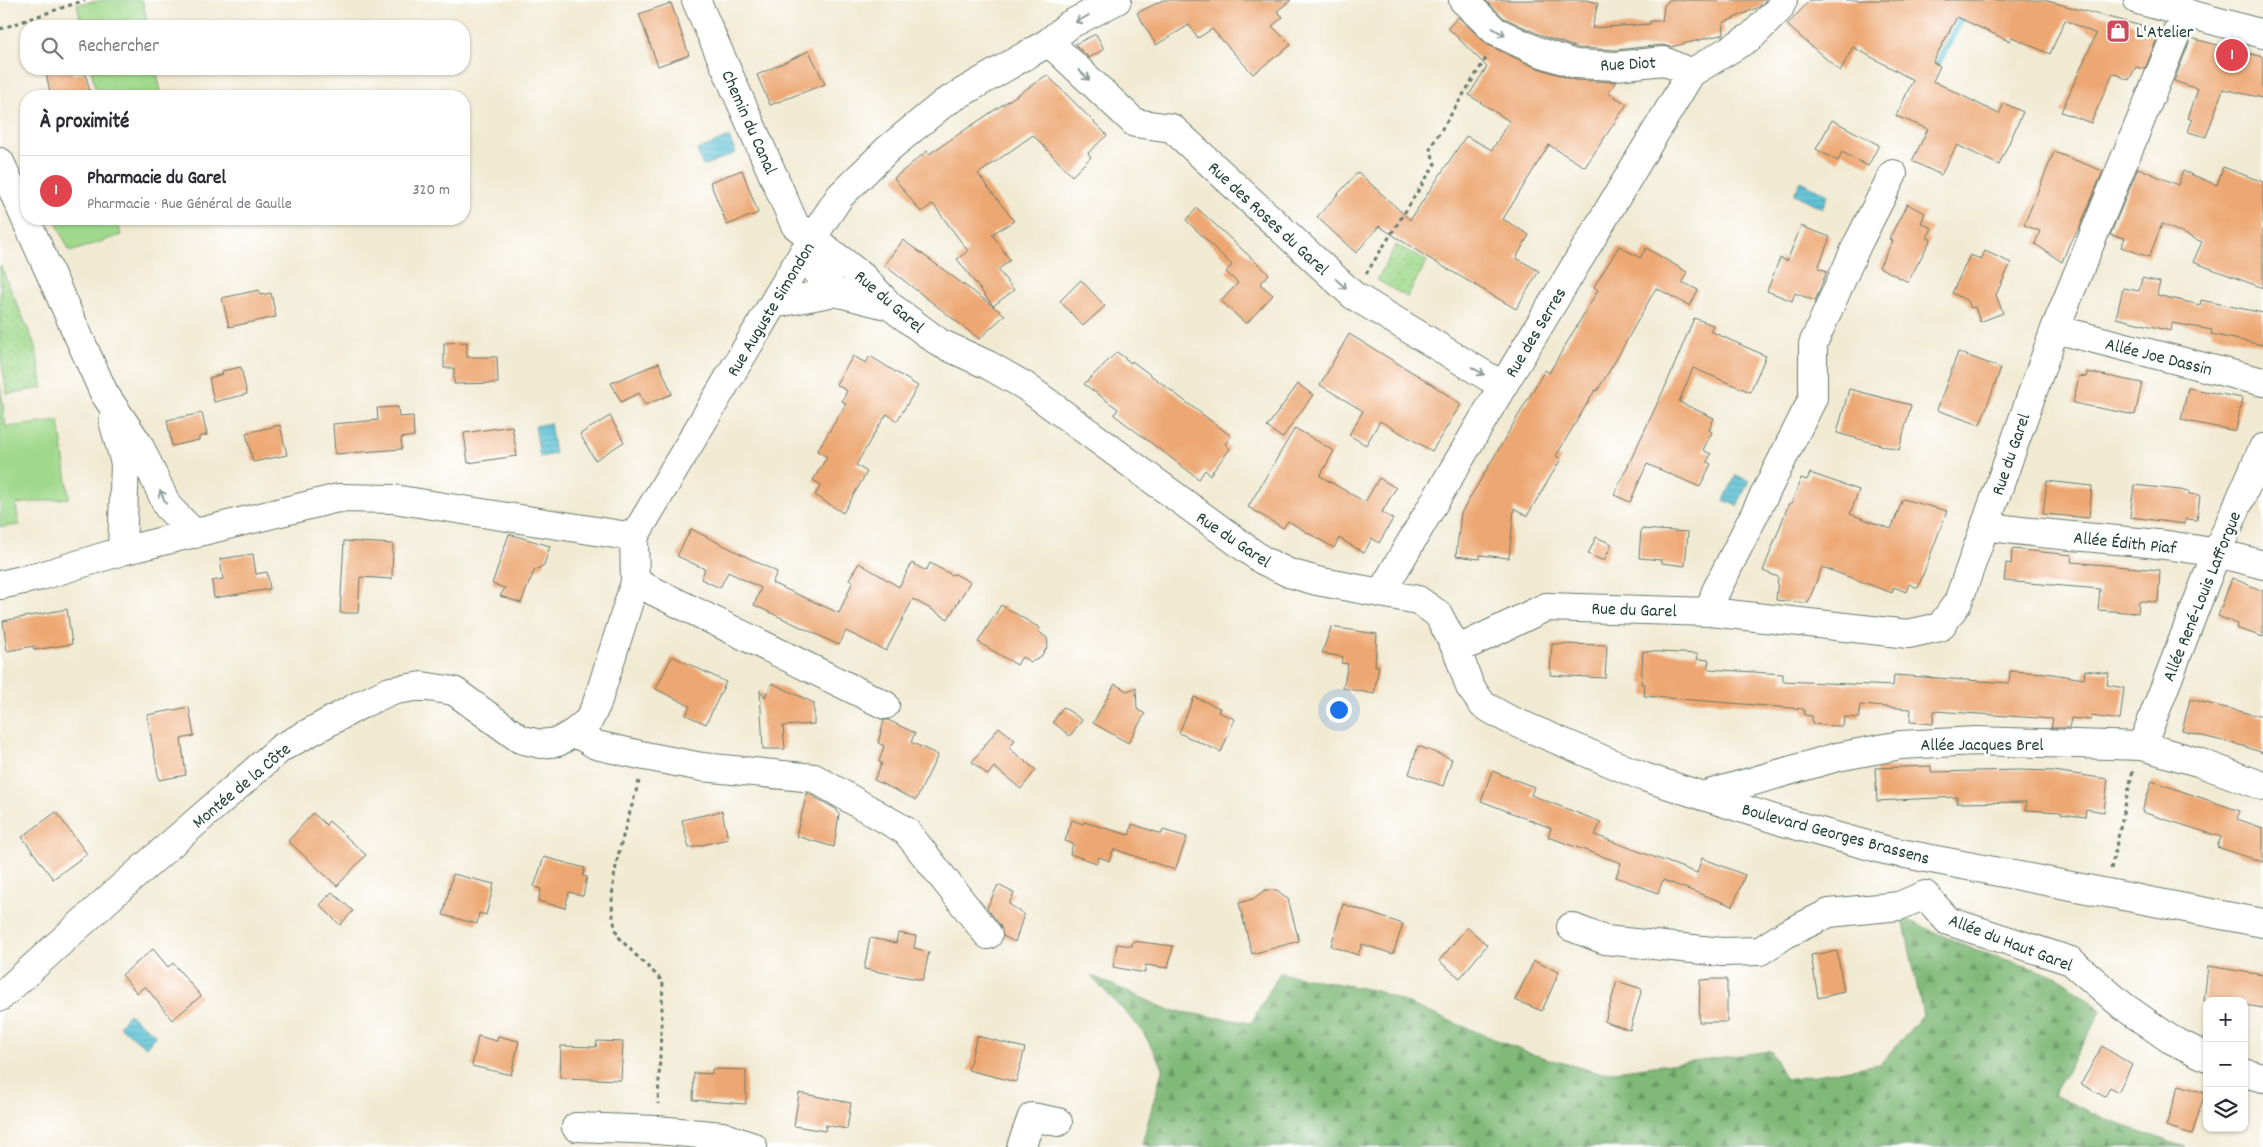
<!DOCTYPE html>
<html lang="fr">
<meta charset="utf-8">
<style>
:root{--surface:#fff;--page:#f2f2f3;--text:#2b2b33;--muted:#7c7c81;--line:#e1e1e2;--accent:#0f766e}
body{margin:0;font-family:Dekko,sans-serif;background:var(--page);color:var(--text)}
.controls{position:absolute;right:15px;bottom:15px;display:grid;overflow:hidden;border-radius:10px;box-shadow:0 1px 4px #0004}
.controls button{width:45px;height:45px;display:grid;place-items:center;padding:0;border:0;border-bottom:1px solid var(--line);background:var(--surface);color:var(--text);font:25px sans-serif}
.you{position:absolute;left:1338px;top:709px;width:18px;height:18px;margin:-12px;border:4px solid #fff;border-radius:50%;background:#1a73e8;box-shadow:0 0 0 8px #1a73e833}
.badge{display:grid;place-items:center;width:32px;height:32px;border-radius:50%;background:var(--accent);color:#fff;font-size:16px;font-weight:700}
.pin{position:absolute;translate:-50% -50%;border:2px solid #fff;box-shadow:0 1px 5px #0006}
.list{margin:0;padding:0;list-style:none}
h2{display:flex;justify-content:space-between;align-items:center;height:65px;margin:0;padding:0 20px;font-size:21px}
h2 small{font-size:16px;font-weight:400;color:var(--muted)}
.list li{display:grid;grid-template-columns:32px 1fr auto;gap:15px;align-items:center;box-sizing:border-box;height:70px;padding:0 20px;border-top:1px solid var(--line)}
.list b{display:block;font-size:19px;white-space:nowrap}
.list p{margin:0;font-size:16px;white-space:nowrap;color:var(--muted)}
.list em{font-size:16px;font-style:normal;color:var(--muted)}
.icon{flex:none;width:28px;height:28px;fill:none;stroke:currentColor;stroke-width:2;stroke-linecap:round;stroke-linejoin:round}
.map{position:relative;flex:none;width:2263px;height:1147px;overflow:hidden}
.search{position:absolute;background:var(--surface);box-shadow:0 1px 4px #0004;left:20px;top:20px;width:450px;height:55px;display:flex;align-items:center;gap:12px;box-sizing:border-box;padding:0 18px;border-radius:20px;color:var(--muted);font-size:19px}
.panel{position:absolute;background:var(--surface);box-shadow:0 1px 4px #0004;left:20px;top:90px;width:450px;height:135px;border-radius:20px}
.map>svg:first-child{display:block}
</style>
<div class="map">
<svg width="2263" height="1147" viewBox="0 0 2263 1147">
<defs>
<pattern id="forest-firs" width="22" height="20" patternUnits="userSpaceOnUse" patternTransform="scale(1.25)"><rect width="22" height="20" fill="#80b978"/><path d="M5 1l3.5 6h-7zM16 11l3.5 6h-7z" fill="#689863"/></pattern>
<pattern id="park-dots" width="8" height="8" patternUnits="userSpaceOnUse" patternTransform="scale(1.25)"><rect width="8" height="8" fill="#a0d98c"/><path d="M2 2h.1M6 6h.1" fill="none" stroke="#89bb79" stroke-width="1.8" stroke-linecap="round"/></pattern>
<pattern id="water-rules" width="6" height="5" patternUnits="userSpaceOnUse" patternTransform="scale(1.25)"><rect width="6" height="5" fill="#58c1d5"/><path d="M0 2.5h6" fill="none" stroke="#489eae"/></pattern>
</defs>
<rect width="100%" height="100%" fill="#fff"/>
<filter id="ink" filterUnits="userSpaceOnUse"><feTurbulence type="fractalNoise" baseFrequency=".02" numOctaves="2"/><feDisplacementMap in="SourceGraphic" scale="10" xChannelSelector="R" yChannelSelector="G"/><feConvolveMatrix kernelMatrix="1 2 1 2 8 2 1 2 1" color-interpolation-filters="sRGB"/></filter>
<filter id="wash" filterUnits="userSpaceOnUse"><feTurbulence type="fractalNoise" baseFrequency=".0096" numOctaves="4" result="noise"/><feDisplacementMap in="SourceGraphic" scale="20" xChannelSelector="R" yChannelSelector="G"/><feGaussianBlur stdDeviation="1.12" result="paint"/><feColorMatrix in="noise" values="0 0 0 0 0 0 0 0 0 0 0 0 0 0 0 0 0 1.4 0 .05"/><feComposite in="paint" operator="in"/></filter>
<g filter="url(#wash)">
<rect width="100%" height="100%" fill="#f1ead3"/>
<path fill="url(#forest-firs)" stroke="#507b56" d="M1903,918l72,32 82,26 45,34 -49,85 55,25 77,27h-1032l-11,-3 21,-77 -22,-38 -51,-54 79,35 82,13 29,-50 97,18 151,62 71,20 172,-22 15,29 94,-16 43,-49z"/>
<path fill="url(#park-dots)" stroke="#608b60" d="M1396,245l31,16 -20,36 -30,-17z
M0,265l35,80 8,43 -36,6 -7,-42z"/>
<path fill="#a0d98c" stroke="#608b60" d="M106,0h36l6,26h-66l-5,-22z
M91,69h65l6,27h-65z
M55,219h62l4,16 -51,17z
M0,383l6,44 53,-6 10,77 -53,6 3,21 -19,2z"/>
<path fill="url(#water-rules)" stroke="#3c7f84" d="M729,137l7,16 -33,13 -6,-16z
M1801,181l27,14 -6,13 -28,-14z
M550,423l5,31 -15,3 -5,-31z
M1736,475l13,6 -12,25 -13,-6z
M129,1014l27,21 -10,12 -27,-21z"/>
<g fill="none" stroke-linecap="round" stroke-linejoin="round">
<path stroke="#58c1d5" stroke-width="7" d="M1938,63l33,-63"/>
</g>
<g id="blocks">
<path fill="#eda772" d="M1163,0h128l-14,11 6,6 -11,9 19,19 -38,29 -41,-45 -14,9 -9,-13 -33,20 -19,-32z
M1485,0h101l12,3 -6,25 58,-4v-3h12l2,-15 5,-6h97l-7,7 -36,16 1,11 -53,13 -9,-2 -46,5 -38,-2 -33,-11 -41,-19z
M1810,0h234l116,31 -15,38 -9,-2 -7,13 -16,-7 -22,50 -30,-11 35,-78 -31,-14 -15,34 -38,-17 -3,4 -52,-24 -24,45 7,4 -7,15 66,33 5,-11 19,9 -24,53 -42,-20 -16,30 -29,-14 16,-32 -32,-13 17,-36 -60,-33 -13,24 -53,-46z
M671,3l18,52 -31,11 -19,-52z
M1458,17l30,28 44,21 42,14 42,2 -8,11 19,11 -42,63 -36,-22 -46,74 26,16 -13,23 23,13 -23,38 -89,-52 -48,-31 -23,27 -39,-36 41,-45 52,48 56,-84 26,14 17,-29 -40,-26 18,-28 -39,-39z
M1096,34l8,15 -15,9 -14,-14z
M2191,38l72,19v41l-40,-9 -17,48 -18,-5 4,-12 -4,-2 10,-29 -24,-8z
M809,51l16,33 -55,21 -13,-30z
M45,69h26l2,6 12,-3 6,24h-40z
M1047,75l60,60 -19,18 3,4 -19,19 -39,-41 -55,39 36,47 -22,13 18,26 -12,10 16,20 -21,16 -36,-47 11,-8 -35,-47 -12,8 -27,-34 33,-27 2,3z
M1832,120l47,25 -11,21 -26,-14 -4,9 -22,-12z
M2054,152l49,19 -24,58 -9,13 -8,20 -27,-18 5,-13 -16,-6z
M2223,167l40,15v106l-70,-26 9,-20 -40,-18 -13,33 -28,-10 4,-9 -15,-3 28,-67 40,17 5,-14 34,14z
M742,170l16,43 -31,12 -17,-43z
M1907,204l18,9 -4,10 11,5 -5,10 4,1 -23,43 -29,-15 14,-26 -4,-2z
M1197,208l72,66 -9,10 13,11 -27,29 -25,-23 17,-18 -12,-11 6,-7 -46,-45z
M1801,226l29,11 -12,31 9,3 -12,30 -20,-8 -3,8 -25,-10 13,-33 7,3z
M903,240l45,33 57,42 -26,24 -95,-74z
M1619,246l21,12 6,-10 41,24 -5,10 16,8 -8,16 -34,-18 -40,72 -19,31 -2,-1 -39,66 5,3 -34,57 -13,-8 -5,50 -29,-3v4l-24,-3 5,-43 84,-143 4,3 49,-83 -4,-3z
M1985,251l26,12 -15,32 7,18 -23,9 -5,-15 -4,1 -3,-7 -16,-8 18,-38 11,4z
M2142,278l18,4 -3,13 43,10 1,-5 62,13v32l-52,-11 1,-4 -40,-7 -1,8 -55,-13 7,-30 16,3z
M1081,280l24,26 -22,20 -23,-25z
M259,290l1,5 11,-2 5,24 -47,10 -7,-29z
M1694,318l19,7 -3,6 56,25 -16,36 -57,-24 -14,34 35,16 -5,12 3,2 -9,18 8,4 -4,8 4,2 -11,23 -53,-23 -17,38 -16,-7 52,-110z
M1349,334l73,44 39,26 -29,47 -52,-30 -14,24 -17,-10 14,-24 -43,-26z
M467,342v15h30l1,26 -44,1v-16h-10v-25z
M1117,352l14,11 1,-2 99,75 -6,8 5,5 -20,26 -5,-5 -6,9 -85,-64 4,-6 -34,-25z
M1958,352l43,16 -21,57 -43,-15z
M853,356l13,7 4,-7 48,30 -21,35 -10,-7 -10,15 -21,36 11,7 -24,41 -28,-18 6,-10 -8,-5 14,-23 -10,-6 29,-47 -4,-3 5,-10 -11,-7z
M659,363l13,31 -27,11 -6,-12 -18,9 -10,-19z
M241,367l6,27 -33,8 -5,-24 14,-4 -1,-3z
M2087,372l55,11 -7,32 -62,-12 6,-27 7,1z
M1298,384l15,11 -31,43 -15,-11z
M2188,388l54,10 -6,33 -55,-11z
M1849,389l62,16 -12,45 -62,-17z
M398,407l1,10 14,-1 1,20 -13,2 1,11 -67,5 -2,-30 45,-4 -1,-12z
M202,413l5,22 -8,2v3l-27,6 -5,-26z
M610,416l14,26 -29,18 -15,-26z
M280,425l7,30 -34,7 -7,-29z
M512,426l5,30 -49,7 -4,-30z
M1295,428l39,23 -14,25 45,26 14,-24 17,10 -14,24 11,7 -14,24 -7,-5 -8,15 -25,-15 -5,10 -46,-27 -5,7 -35,-21z
M1810,473l49,17 -9,24 41,15 12,-30 44,12 -29,77 -9,-4 -3,8 -12,-5 -2,6 -70,-26 -14,36 -32,-3 2,-23 -15,-6 26,-68 2,1 10,-26 6,2z
M2047,481l45,5 -3,32 -46,-4z
M2134,485l55,6v3l11,1 -3,25 -12,-1v5l-55,-7z
M691,529l86,43 -5,11 67,30 14,-32 -4,-2 10,-16 40,24 13,-24 14,8 4,-8 22,12 3,-1 15,8 -22,37 -35,-20 -27,52 -40,-20 -7,14 -85,-40 7,-17 -33,-16 -8,16 -19,-9 4,-10 -28,-13z
M1641,529l47,3 -3,34 -23,-3v-3l-23,-2z
M509,534l41,12 -6,19 -10,6 -13,32 -21,-7 5,-8 -13,-4z
M1596,537l16,7 -8,17 -16,-7z
M344,541l49,3 -1,35 -32,-2 -2,36h-18z
M2012,549l60,6 -1,7 89,8 -2,32 -19,-1 -1,12 -40,-3 2,-21 -96,-8 2,-18 5,1z
M253,554l3,20 11,-2 3,17 -56,9 -2,-17 11,-2 -3,-20z
M2232,578l31,13v46l-27,-9 1,-4 -19,-8z
M1001,605l39,23 -2,3 9,7 1,8 -8,12 -9,4 -9,-5 -5,8 -39,-23z
M67,609l5,35 -38,6v-4l-27,5 -4,-30z
M1331,627l46,7 -2,32h4l-5,28 -31,-6 5,-24 -7,-1 2,-6 -21,-4z
M1552,644l55,1 -2,33 -55,-3z
M1643,651l55,3 -1,5 12,1 -1,9 75,5v7l110,5 1,-11 115,8 1,-12 36,2 38,6 1,-9 24,3 -2,12 17,3 -4,32 -29,-4v4l-20,-2 -2,10h-18l2,-9 -119,-8 -1,13 -23,-2 1,-13 -51,-4 -1,13 -15,-1 -1,9h-10l-21,-2v-8l-8,-1v-6l-160,-13 1,-12h-4z
M672,656l54,26 -20,42 -20,-9 4,-9 -34,-17z
M772,683l42,20v21l-31,2 2,23h-22l-3,-59 5,7z
M1115,684l12,7 9,-3 1,21 8,5 -17,29 -35,-20z
M1194,697l26,11 -2,4 17,7 -14,33 -42,-19z
M2190,699l73,18v36l-20,-7 -61,-15z
M189,707l5,29 -13,3 5,36 -27,5 -12,-65z
M1063,707l19,13 -12,16 -17,-14z
M884,720h4l27,13 -4,9 27,13 -22,45 -42,-20 8,-17 -3,-1 5,-16 -6,-3z
M999,727l16,13 -6,8 27,22 -15,19 -27,-22 -6,8 -16,-13z
M1418,746l34,13 -9,27 -34,-12z
M1931,766v6l88,-2 34,1 55,8 -4,33 -18,-3 -1,8 -24,-3v-2l-35,-2v-8l-69,1v-6l-80,4 -2,-33z
M1492,771l42,16 -3,8 70,27 -6,13 102,38 5,-15 43,17 -12,31 -70,-26 -5,13 -42,-16 5,-14 -73,-26 3,-9 -70,-27z
M2152,781l88,30 -3,8 26,9v34l-46,-15 4,-10 -79,-25z
M807,793l29,16 3,5 -5,33 -38,-11z
M722,811l6,28 -39,9 -7,-28z
M56,812l31,42 -34,25 -31,-42z
M313,813l13,12 3,-4 37,34 -29,31 -49,-45z
M1072,820l11,4 1,-2 45,13 3,-11 30,10 1,-4 24,7 -12,33 -61,-21 -5,12 -10,-4 -2,6 -27,-9 3,-10 -8,-3z
M544,857l41,11 -2,8 4,1 -4,19 -14,-4 -4,16 -27,-7 3,-12 -7,-2z
M453,874l41,10 -8,31 -7,-2 -2,11 -34,-9z
M998,885l16,8 -5,11 15,10 -9,28 -12,-6 -3,-11 -13,-17z
M1265,890h12l11,9 11,42 -47,13 -13,-51 14,-4z
M332,892l21,19 -13,14 -20,-20z
M1343,904l60,20 -10,30 -31,-10 -4,11 -27,-9z
M1467,927l20,18 -27,33 -21,-17z
M898,933l18,3 -2,12 15,4 -6,28 -59,-11 6,-31 26,5z
M1133,941l40,5 -5,22 -23,-3v8l-32,-6 4,-23 15,2z
M153,949l15,18 5,-4 28,33 -29,24 -27,-34 -8,7 -15,-18z
M1837,951l7,41 -26,6 -7,-43z
M1534,961l25,11 -17,39 -27,-11z
M2208,966l55,9v33l-19,-3v-4h-40z
M1714,979h13v43h-28l1,-42z
M1617,981l25,8 -12,41 -25,-8z
M478,1036l19,5 1,-5 21,5 -8,34 -39,-9z
M977,1036l48,12 -9,34 -48,-12z
M597,1041l26,1 -2,38 -61,-2 1,-32 35,1z
M2102,1046l30,19 -14,27 -8,-5 -5,10 -24,-13z
M712,1069l34,1v34l-53,-4 1,-27 18,1z
M2179,1085l26,8 -13,41 -26,-8z
M799,1093l52,10 -4,26 -21,-4 -1,6 -31,-5z"/>
</g>
</g>
<g filter="url(#ink)">
<use href="#blocks" fill-opacity="0" stroke="#687a6c" stroke-width="1"/>
<g fill="none" stroke-linecap="round" stroke-linejoin="round">
<g stroke="#687a6c" stroke-width="30">
<path id="minor" d="M696,0l99,225 68,52 27,29 50,37 48,22 37,21 237,174 27,13 28,8 101,19 20,14 19,36 13,37 13,18 25,14 136,58 140,45 101,28 378,73
M1463,0l32,31 44,21 36,12 41,2 48,-5 27,12
M2138,0l125,34
M1049,42l86,81 37,5 181,167 150,91
M0,162l104,231 35,52 29,62 27,27
M812,238v28l23,26
M773,304l62,-12 55,14
M2055,329l208,53
M113,421l12,42 -3,88
M1985,526c92,15 189,11 278,39
M635,582l250,123
M0,585l41,-9 81,-25 216,-53 56,1 240,38
M1381,593l111,-189 199,-331 61,-37 27,-27 4,-9
M1710,612l5,-19 98,-195v-54l44,-99 36,-71
M1457,650l89,-43 164,5 198,22 32,-7 18,-25 97,-273 130,-317
M575,732l21,13 49,11 57,11 112,11 92,53 82,104
M2142,746l74,-192 47,-106
M1702,796l135,-39 64,-12 74,-4 167,5 56,16 65,24
M1571,927l34,13 117,12 38,-1 26,-17 43,-21 70,-7 26,-11 23,26 123,40 52,45 47,33 37,18
M0,997l116,-105 165,-144 79,-43 30,-14 32,-5 32,5 66,48 20,5 18,-2 17,-10 14,-12 8,-17 38,-121 -1,-45 178,-299 28,-42 48,-47 56,-46 105,-61 20,-17 48,-25
M2244,1073l19,5
M576,1127l81,3 65,6 31,11
M1021,1147l11,-30 26,5"/>
</g>
<path stroke="#687a6c" stroke-width="3" stroke-dasharray="4 4" stroke-linecap="butt" d="M0,29l85,-29
M1366,274l69,-110 -5,-16 58,-93
M639,781c-11,41 -39,114 -21,154 4,9 36,36 45,47l-5,122
M2111,869l22,-99"/>
<use href="#minor" stroke="#fff" stroke-width="28"/>
</g>
<defs><path id="oneway-shaft" d="M-6 0H5M1.5-3L5.5 0L1.5 3" fill="none" stroke-width="1.6" stroke-linecap="round" stroke-linejoin="round" transform="scale(1.25)"/></defs>
<g stroke="#8f9e9a">
<use href="#oneway-shaft" transform="translate(1082 19) rotate(152)"/>
<use href="#oneway-shaft" transform="translate(1499 32) rotate(31)"/>
<use href="#oneway-shaft" transform="translate(1084 75) rotate(43)"/>
<use href="#oneway-shaft" transform="translate(1341 284) rotate(43)"/>
<use href="#oneway-shaft" transform="translate(1478 371) rotate(31)"/>
<use href="#oneway-shaft" transform="translate(163 497) rotate(-115)"/>
</g>
</g>
<defs>
<g id="shop-square" transform="scale(1.25)"><rect x="-9" y="-9" width="18" height="18" rx="4" fill="#d1495b" stroke="#fff"/><path d="M-5-2.5h2.3a2.7 3.5 0 0 1 5.4 0H5L5.5 6h-11ZM-1.5-2.5h3a1.5 2.3 0 0 0-3 0Z" fill="#fff"/></g>
</defs>
<g fill-rule="evenodd">
<use href="#shop-square" x="2118" y="31"/>
</g>
<g text-anchor="middle" stroke-width="5" stroke-linejoin="round" paint-order="stroke">
<g font-size="18" fill="#1f3d34" stroke="#fff" text-anchor="start">
<text x="2136" y="37">L'Atelier</text>
</g>
<g font-size="18" fill="#1f3d34" stroke="#fff">
<text transform="translate(1628 63) rotate(-3)" y="6">Rue Diot</text>
<text transform="translate(750 122) rotate(66)" y="6">Chemin du Canal</text>
<text transform="translate(1269 218) rotate(43)" y="6">Rue des Roses du Garel</text>
<text transform="translate(890 301) rotate(41)" y="6">Rue du Garel</text>
<text transform="translate(770 309) rotate(-59)" y="6">Rue Auguste Simondon</text>
<text transform="translate(1535 332) rotate(-59)" y="6">Rue des Serres</text>
<text transform="translate(2159 356) rotate(14)" y="6">Allée Joe Dassin</text>
<text transform="translate(2010 454) rotate(-71)" y="6">Rue du Garel</text>
<text transform="translate(1234 539) rotate(34)" y="6">Rue du Garel</text>
<text transform="translate(2125 542) rotate(6)" y="6">Allée Édith Piaf</text>
<text transform="translate(2201 596) rotate(-68)" y="6">Allée René-Louis Lafforgue</text>
<text transform="translate(1634 609) rotate(2)" y="6">Rue du Garel</text>
<text x="1982" y="750">Allée Jacques Brel</text>
<text transform="translate(241 785) rotate(-40)" y="6">Montée de la Côte</text>
<text transform="translate(1836 833) rotate(15)" y="6">Boulevard Georges Brassens</text>
<text transform="translate(2011 942) rotate(21)" y="6">Allée du Haut Garel</text>
</g>
</g>
</svg>
<div class="controls">
<button>+</button>
<button>−</button>
<button><svg class="icon" aria-label="layers" viewBox="0 0 24 24"><path d="M12 4l9 5-9 5-9-5zM3 14l9 5 9-5"/></svg></button>
</div>
<div class="you"></div>
<div class="pin badge" style="left:2232px;top:55px;background:#e0444e">1</div>
<div class="search"><svg class="icon" aria-label="search" viewBox="0 0 24 24"><circle cx="10" cy="10" r="6"/><path d="M15 15l6 6"/></svg>Rechercher</div>
<section class="panel">
<h2>À proximité<small></small></h2>
<ul class="list">
<li><span class="badge" style="background:#e0444e">1</span><div><b>Pharmacie du Garel</b><p>Pharmacie · Rue Général de Gaulle</p></div><em>320 m</em></li>
</ul>
</section>
</div>
